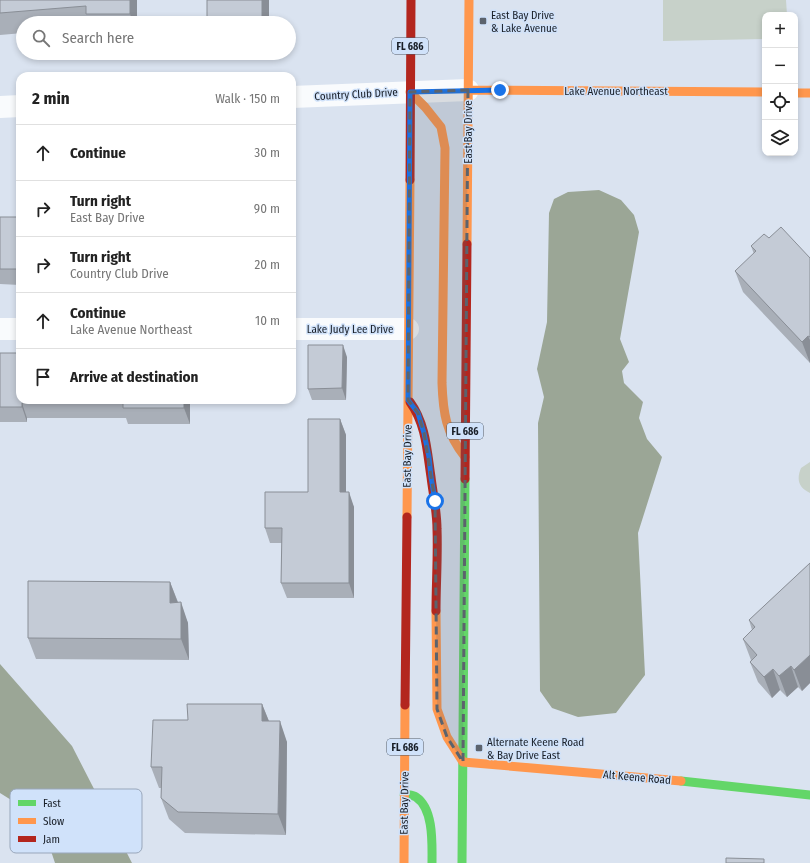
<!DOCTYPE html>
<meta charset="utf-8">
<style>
:root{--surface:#fff;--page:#f2f2f2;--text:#222;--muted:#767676;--line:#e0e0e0}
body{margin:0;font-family:"Fira Sans Condensed",sans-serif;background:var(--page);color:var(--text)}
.controls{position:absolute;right:12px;top:12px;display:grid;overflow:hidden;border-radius:8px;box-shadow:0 2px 6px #0003}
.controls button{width:36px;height:36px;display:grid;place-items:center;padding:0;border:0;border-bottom:1px solid var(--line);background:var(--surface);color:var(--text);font:20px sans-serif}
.stop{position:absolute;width:12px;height:12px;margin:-9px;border:3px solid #1a73e8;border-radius:50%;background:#fff}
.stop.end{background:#1a73e8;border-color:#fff;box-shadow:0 1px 4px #0008}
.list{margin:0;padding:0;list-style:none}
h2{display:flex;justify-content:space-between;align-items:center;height:52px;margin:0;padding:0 16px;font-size:17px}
h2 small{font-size:13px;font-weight:400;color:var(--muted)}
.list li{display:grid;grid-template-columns:26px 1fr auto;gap:12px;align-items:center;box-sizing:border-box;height:56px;padding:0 16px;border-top:1px solid var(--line)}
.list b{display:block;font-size:15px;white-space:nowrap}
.list p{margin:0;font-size:13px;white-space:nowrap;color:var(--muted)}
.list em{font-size:13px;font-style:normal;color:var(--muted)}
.icon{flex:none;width:22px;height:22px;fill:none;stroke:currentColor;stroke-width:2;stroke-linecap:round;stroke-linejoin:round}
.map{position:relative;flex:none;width:810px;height:863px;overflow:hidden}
.search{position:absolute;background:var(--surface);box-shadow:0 2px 6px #0003;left:16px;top:16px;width:280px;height:44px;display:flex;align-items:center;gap:10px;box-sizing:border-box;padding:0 14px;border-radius:22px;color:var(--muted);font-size:15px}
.panel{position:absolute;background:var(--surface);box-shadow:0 2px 6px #0003;left:16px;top:72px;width:280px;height:332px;border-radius:12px}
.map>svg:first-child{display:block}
</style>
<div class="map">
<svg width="810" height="863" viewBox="0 0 810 863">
<rect width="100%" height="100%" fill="#dae3f0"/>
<path fill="#c7d1c9" d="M663,0h123l1,15h-22v24l-102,2z
M810,462v31c-11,-5 -14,-13 -9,-25z"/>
<path fill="#9ba696" d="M599,190l22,10 13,15 5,17 -19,107 9,23 -7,9 2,12 19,19 -4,16 8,21 15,18 -24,76 7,142 -29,38 -38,4 -26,-9 -12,-17 -2,-268 6,-26 -7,-28 10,-47 2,-109 5,-14 14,-7z
M0,664l72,82 60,117h-77l-15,-45 -40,-25z"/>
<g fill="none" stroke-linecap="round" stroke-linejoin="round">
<path stroke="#f9fbfd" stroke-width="22" d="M292,97l176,-7
M0,107l20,-1
M0,329h20
M292,329h116"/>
<path stroke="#63d668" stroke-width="9" d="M681,781l129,14
M404,794c4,1 9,1 12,3 18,12 16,47 16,66
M462,863l3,-384"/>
<path stroke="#ff974d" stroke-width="9" d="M468,90l297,2
M410,92l15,15 16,20 4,21 -3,235c1,30 4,50 23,74
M795,93h15
M467,244l2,-244
M407,517l3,-337
M436,611l1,98 10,28 16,25
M463,762l218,19
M404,863l1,-158"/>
<path stroke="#b3261e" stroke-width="9" d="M410,180l1,-180
M410,402c16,22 17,49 21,75 2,17 6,34 6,52 1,27 -1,55 -1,82
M465,479l2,-235
M405,705l2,-188"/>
</g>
<path fill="#a9afb8" d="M0,0h137v23h-114v10l-23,2z
M0,217h20v68l-20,-1z
M769,238l41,20v105l-67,-71 -8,-21 19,-17 -3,-8z
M0,353l20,47h246h-23v3h-53v21h-62l-2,-6h-99v4h-27z
M347,357l-1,43h-34l-4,-11z
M340,419l6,16v57l8,15v91h-67l-6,-15 1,-40h-12l-5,-15 43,-36z
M810,563v120l-8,8 -4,-4 -11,10 -7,-7 -8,8 -14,-16 -8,-20 1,-2 -8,-21 9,-9 -3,-10z
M170,582l8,20 10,21 1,37 -153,-1 -8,-21z
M262,704l7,17 18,21 -1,93 -101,-2 -16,-14 -8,-21v-10h-2l-8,-21 37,-47z"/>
<path fill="#898e96" d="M130,0h7v23h-4l-3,-9z
M262,0h7v23h-7z
M808,336l2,4v23l-8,-21z
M343,345l4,12 -1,43 -4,-12z
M184,400h5l1,3v21l-6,-16z
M22,403l5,15v4l-5,-15z
M340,419l6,16v72l-6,-15z
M349,492l5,15v91l-5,-15z
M170,582l8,21h-8z
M181,602l7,21 1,37 -8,-21z
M810,655v28l-8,8 -8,-21z
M791,666l7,21 -11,10 -8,-21z
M773,669l7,21 -8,8 -8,-21z
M262,704l8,20 -8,-3z
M280,721l7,21 -1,93 -8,-21z"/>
<path fill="#c4cbd6" stroke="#898e96" d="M0,0h130v14h-44v-8l-86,7z
M207,0h55v23h-55z
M0,217h20v52h-20z
M781,227l29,31v79l-2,-1 -6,6 -67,-71 21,-20 -5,-5 13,-12 5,4z
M308,345h35l-1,43 -34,1z
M0,353h20v47h164v8h-61v-5h-101v4h-22z
M308,419h32v73h9v91h-68l1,-55h-17v-36h43z
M810,563v92l-16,15 -3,-4 -12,10 -6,-7 -9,8 -14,-15 7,-7 -14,-16 12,-12 -6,-7z
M28,581l142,1v21l11,-1v37l-153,-1z
M187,704h75v17h18l-2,93 -100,-2 -17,-14 1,-31h-11l2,-47h35z
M726,858l38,1v4h-38z"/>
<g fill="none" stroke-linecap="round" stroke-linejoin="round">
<path stroke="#1a73e8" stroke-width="5" d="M435,501l-4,-24 -2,-20 -5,-24 -6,-20 -10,-13 2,-308 90,-2"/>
</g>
<path fill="#5c636d" fill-opacity="0.2" stroke="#5c636d" stroke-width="3" stroke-dasharray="8 5" stroke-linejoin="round" d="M468,90l-5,672 -16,-25 -10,-28 -2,-208 -11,-68 -6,-20 -10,-13 2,-308z"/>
<g fill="#5c636d" stroke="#d0e2fa" stroke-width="1.5">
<rect x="479" y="17" width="8" height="8" rx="2"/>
<rect x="475" y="744" width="8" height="8" rx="2"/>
</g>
<g text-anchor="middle" stroke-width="3" stroke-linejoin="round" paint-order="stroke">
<g fill="#d0e2fa" stroke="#4f5966" stroke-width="1">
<rect x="392" y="38" width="36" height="16" rx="3"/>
<rect x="447" y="423" width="36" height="16" rx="3"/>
<rect x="387" y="739" width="36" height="16" rx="3"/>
</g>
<g font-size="10" font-weight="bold" fill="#181e27">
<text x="410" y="50">FL 686</text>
<text x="465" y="435">FL 686</text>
<text x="405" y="751">FL 686</text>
</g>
<g font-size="11" fill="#181e27" stroke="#d0e2fa" text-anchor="start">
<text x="491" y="19">East Bay Drive<tspan x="491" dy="13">&amp; Lake Avenue</tspan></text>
<text x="487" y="746">Alternate Keene Road<tspan x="487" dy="13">&amp; Bay Drive East</tspan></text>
</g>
<g font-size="11" fill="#181e27" stroke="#d0e2fa">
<text x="616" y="95">Lake Avenue Northeast</text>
<text transform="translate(356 94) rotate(-3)" y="4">Country Club Drive</text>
<text transform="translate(468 132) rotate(-90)" y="4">East Bay Drive</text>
<text x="350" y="333">Lake Judy Lee Drive</text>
<text transform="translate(407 456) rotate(-89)" y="4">East Bay Drive</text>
<text transform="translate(637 777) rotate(5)" y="4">Alt Keene Road</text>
<text transform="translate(404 803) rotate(-89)" y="4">East Bay Drive</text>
</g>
</g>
<rect x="10" y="789" width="132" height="64" rx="6" fill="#d0e2fa" stroke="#99a7bb" stroke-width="1"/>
<rect x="18" y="800" width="18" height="6" fill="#63d668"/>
<rect x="18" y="818" width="18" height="6" fill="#ff974d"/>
<rect x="18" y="836" width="18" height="6" fill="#b3261e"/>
<g font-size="11" fill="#181e27">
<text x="43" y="807">Fast</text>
<text x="43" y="825">Slow</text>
<text x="43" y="843">Jam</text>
</g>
</svg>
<div class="controls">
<button>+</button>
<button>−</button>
<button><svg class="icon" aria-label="locate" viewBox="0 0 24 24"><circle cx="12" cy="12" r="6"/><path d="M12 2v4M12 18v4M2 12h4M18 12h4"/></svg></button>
<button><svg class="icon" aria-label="layers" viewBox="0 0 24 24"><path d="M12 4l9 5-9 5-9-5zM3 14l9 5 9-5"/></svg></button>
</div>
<div class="stop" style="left:435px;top:501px"></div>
<div class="stop end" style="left:500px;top:90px"></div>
<div class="search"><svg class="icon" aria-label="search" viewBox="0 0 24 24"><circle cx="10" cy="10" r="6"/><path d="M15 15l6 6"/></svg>Search here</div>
<section class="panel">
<h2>2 min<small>Walk · 150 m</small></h2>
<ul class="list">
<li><svg class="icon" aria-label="ahead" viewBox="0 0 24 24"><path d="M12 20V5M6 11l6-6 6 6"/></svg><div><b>Continue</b></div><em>30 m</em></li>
<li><svg class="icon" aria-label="right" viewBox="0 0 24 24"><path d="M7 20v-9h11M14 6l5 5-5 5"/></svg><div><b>Turn right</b><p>East Bay Drive</p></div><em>90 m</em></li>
<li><svg class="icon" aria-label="right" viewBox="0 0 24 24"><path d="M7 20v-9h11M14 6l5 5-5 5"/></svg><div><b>Turn right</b><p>Country Club Drive</p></div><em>20 m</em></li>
<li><svg class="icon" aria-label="ahead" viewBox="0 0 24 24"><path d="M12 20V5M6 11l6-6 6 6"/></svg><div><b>Continue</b><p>Lake Avenue Northeast</p></div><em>10 m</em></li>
<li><svg class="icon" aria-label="arrive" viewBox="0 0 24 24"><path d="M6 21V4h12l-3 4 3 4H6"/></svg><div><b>Arrive at destination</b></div></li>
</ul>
</section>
</div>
